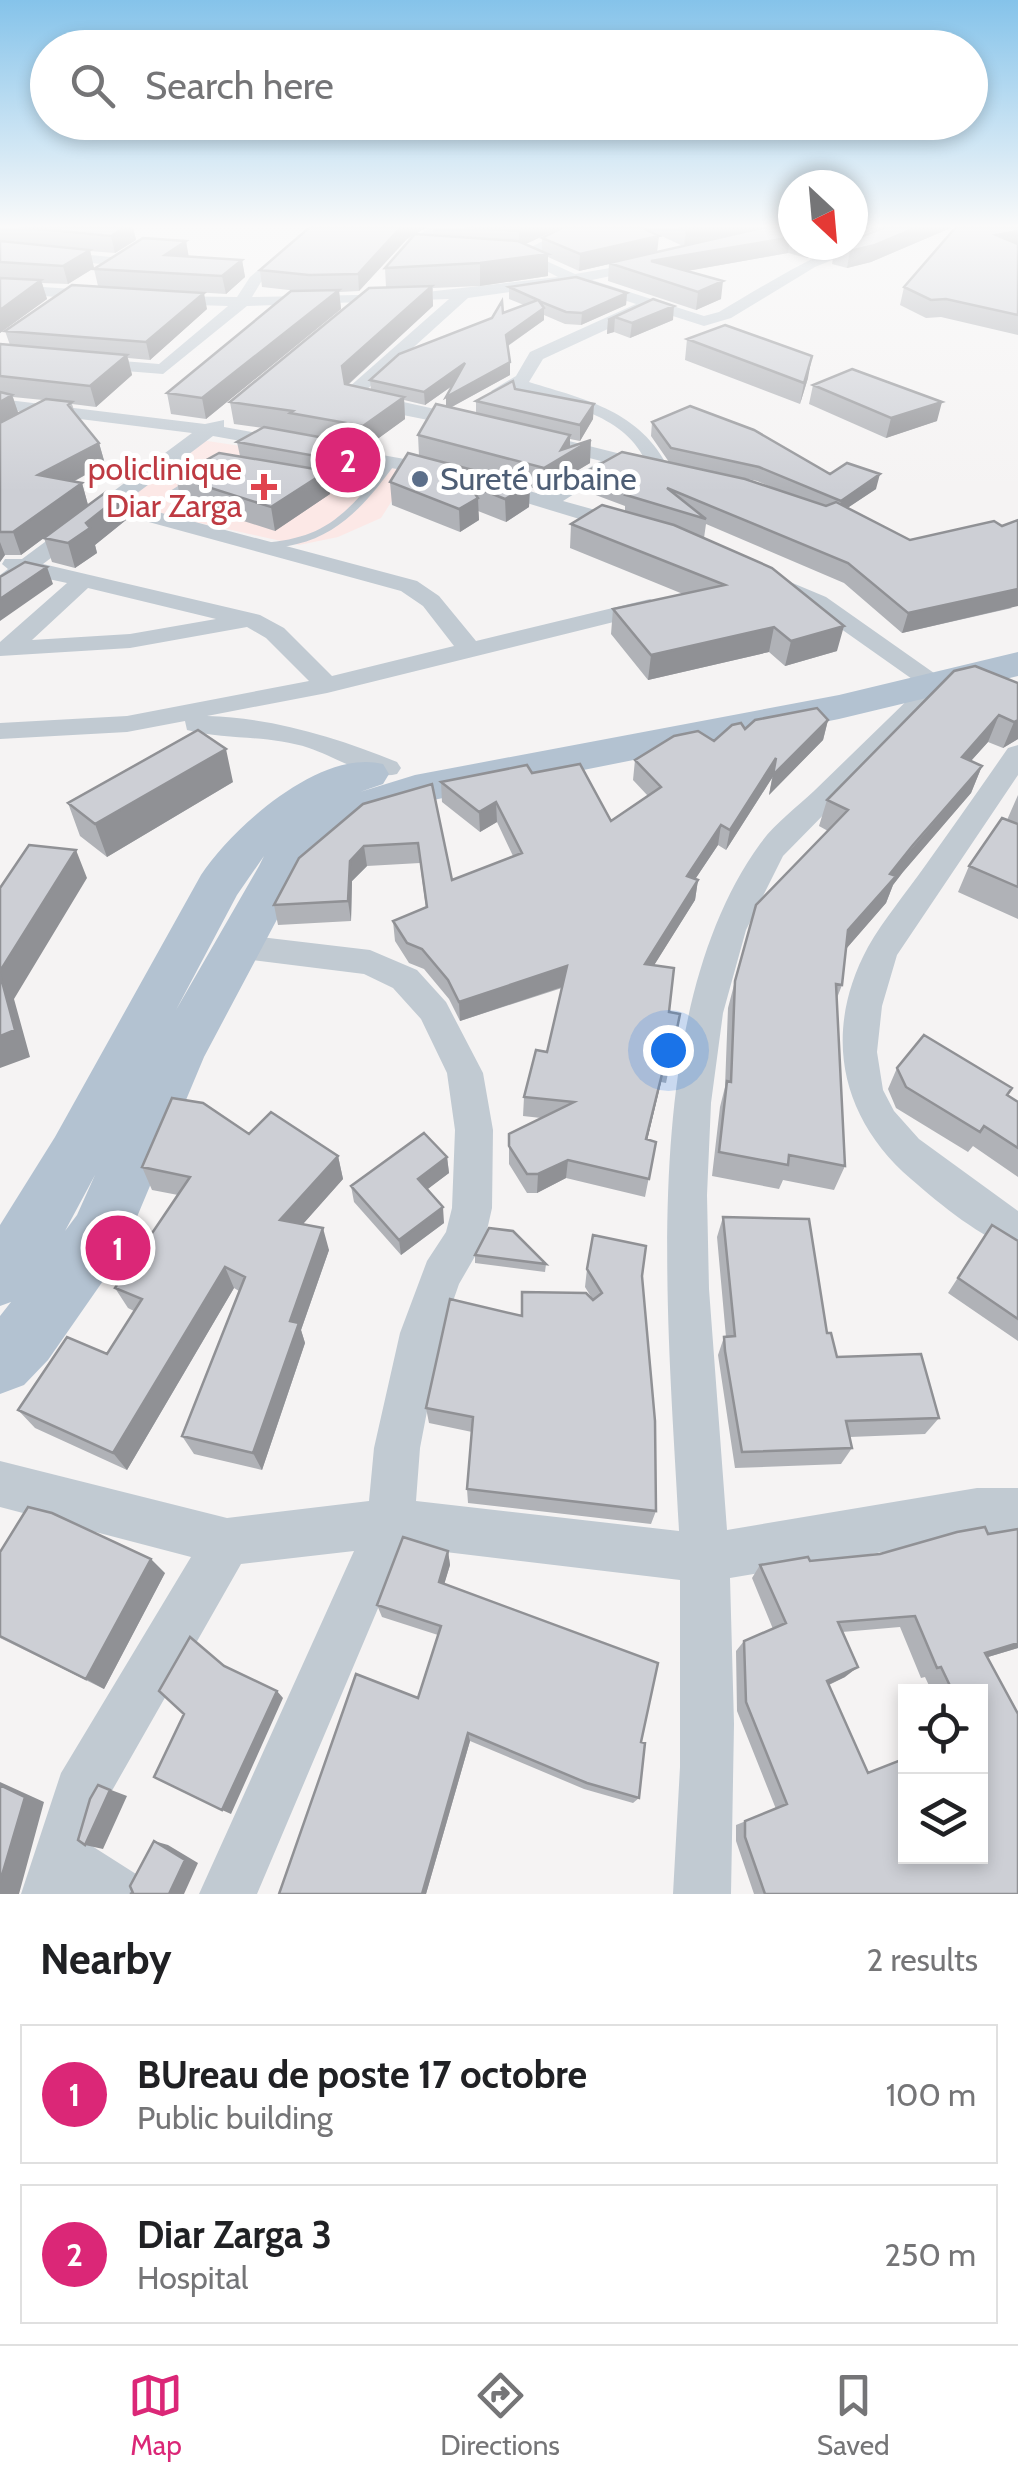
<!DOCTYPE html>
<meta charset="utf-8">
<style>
:root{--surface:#fff;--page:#f2f2f2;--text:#202124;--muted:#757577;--line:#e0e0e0;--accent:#db2777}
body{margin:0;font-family:Cabin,sans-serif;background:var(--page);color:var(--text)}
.controls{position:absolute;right:30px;bottom:30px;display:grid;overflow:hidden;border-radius:0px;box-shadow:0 5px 15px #0003}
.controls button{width:90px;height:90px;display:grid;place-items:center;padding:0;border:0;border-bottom:2px solid var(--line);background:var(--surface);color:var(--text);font:50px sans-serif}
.compass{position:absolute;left:778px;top:170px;width:90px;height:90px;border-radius:50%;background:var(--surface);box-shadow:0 5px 15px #0003;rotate:154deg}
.you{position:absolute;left:668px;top:1050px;width:35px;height:35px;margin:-25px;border:8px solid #fff;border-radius:50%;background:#1a73e8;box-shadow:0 0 0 15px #1a73e833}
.badge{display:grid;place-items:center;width:65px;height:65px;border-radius:50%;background:var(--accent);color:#fff;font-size:32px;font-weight:700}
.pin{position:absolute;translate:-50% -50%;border:5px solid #fff;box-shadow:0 2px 10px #0006}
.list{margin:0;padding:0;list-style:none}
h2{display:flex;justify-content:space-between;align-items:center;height:130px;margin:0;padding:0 40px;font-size:42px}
h2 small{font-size:32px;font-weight:400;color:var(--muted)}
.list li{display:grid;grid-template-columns:65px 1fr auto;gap:30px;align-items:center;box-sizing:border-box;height:140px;margin:0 20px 20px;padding:0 20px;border:2px solid var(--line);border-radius:0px}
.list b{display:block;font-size:38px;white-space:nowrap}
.list p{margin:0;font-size:32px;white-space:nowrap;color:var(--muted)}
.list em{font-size:32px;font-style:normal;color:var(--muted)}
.icon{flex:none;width:55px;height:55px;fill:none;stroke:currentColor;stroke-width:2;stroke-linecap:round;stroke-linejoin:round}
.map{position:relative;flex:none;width:1018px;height:1894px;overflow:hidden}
.search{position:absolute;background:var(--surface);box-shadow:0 5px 15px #0003;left:30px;right:30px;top:30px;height:110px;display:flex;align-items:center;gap:25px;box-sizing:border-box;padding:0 35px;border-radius:55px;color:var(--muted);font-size:38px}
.sheet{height:450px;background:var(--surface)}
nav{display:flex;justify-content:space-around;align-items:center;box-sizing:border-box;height:140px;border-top:2px solid var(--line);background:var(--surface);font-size:28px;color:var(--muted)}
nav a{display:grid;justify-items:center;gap:5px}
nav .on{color:var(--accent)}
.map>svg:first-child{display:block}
</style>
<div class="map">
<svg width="1018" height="1894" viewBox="0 0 1018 1894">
<rect width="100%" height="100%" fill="#f5f3f3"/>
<path fill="#fce8e6" d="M194,439l217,32 -30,47 -43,19 -39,8 -193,-43z"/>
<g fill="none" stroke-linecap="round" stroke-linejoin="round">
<path fill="#c1cad2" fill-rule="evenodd" d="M391,460l5,3c-27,36 -53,70 -99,81 -13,3 -28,7 -39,2l5,-3c44,-4 67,-14 97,-47l-52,-10v-4l56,9 24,-30z
M189,479l8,2 -24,16h-6v-4z"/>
<path fill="#c1cad2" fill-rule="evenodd" d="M309,227h15l-63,55 -9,15 157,-3 149,-17 -43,-22 56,-28h17l-55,28 42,19 82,-14v6l-65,14 112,36 15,-4c53,-31 136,-85 194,-85l-98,40 -84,51 -27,8 -53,-17 -108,50 -14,23c58,18 111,29 140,87l-3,4 -46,-8 -57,36 72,20 3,5 -3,5h-16l-178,-54 -228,-41 -89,67 293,78 22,15 37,45 174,-42 12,7 -4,5 -331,82 -120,23c67,2 128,21 190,46l4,6 -4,6c-26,7 -63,-18 -88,-26 -40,-13 -82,-8 -122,-18l-2,-9 -58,11 -127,7v-16l127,-7 182,-35 -43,-43 -19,-11 -117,21 -130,8v-14l67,-59 -37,-8 -30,18v-18l8,-6 -6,-5 3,-5h17l170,-126 -192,-24v-10l205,25 19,-4v7l220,39 99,29 58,-34 -59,-15v-8l7,-2 96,24c-22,-47 -85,-57 -129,-70l-16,6 -9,-5 25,-15 14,-24 106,-48 -64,-21 -104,15 -105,95 117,26 2,4 -9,6 -110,-22 -18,-9 3,-10 101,-89 -202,7 -84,68 -163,-13v-10l159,13 69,-58 -64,-2 -8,-5 3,-3 78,1 13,-20zM112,512l289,79 22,15 31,40 -122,30 -48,-48 -24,-13 -217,-51zM88,588l128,31 -86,15 -98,6z
M430,227h15l-45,42h-10l-2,-3 18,-21z
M0,246l121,12 7,4 -7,4 -121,-12z
M0,284l100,7 8,5 -8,5 -100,-9z
M771,574l55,23 125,88 -168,171 -37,74 -23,83 -12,90 -4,92 2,94 18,241 250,-42h41v48h-41l-247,42 4,146 -3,170h-58l7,-127v-187l-276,-33 -147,347h-58l155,-343 -113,13 -136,239 -13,43 44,28 9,20h-124l40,-121 130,-216 -191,-50v-46l227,57 142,-17 5,-53 26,-115 27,-72 19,-29 6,-24 3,-78 -8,-57 -26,-54 -28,-31 -29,-14 -129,-16 -11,-3 -5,-9 5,-9 11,-3 135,16 47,20 29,32 37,71 10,57 -1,78 -7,31 -26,45 -17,49 -22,115 -4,53 263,30c-10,-203 -44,-514 81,-687 14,-20 36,-36 54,-53 36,-35 72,-70 108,-105l-112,-79 -47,-21 -3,-5 3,-5z
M1018,745v30l-121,180 -15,51 -5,46 6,38 11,21 25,28 99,72v40c-38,-14 -76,-45 -107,-72 -71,-61 -89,-147 -43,-232 16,-28 38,-54 57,-81 28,-39 56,-79 83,-118z"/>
<path fill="#b3c2d1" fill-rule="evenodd" d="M1018,652v24l-179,43 -416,83 -59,19 -64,55 -96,181 -83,198 -73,105 -24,25 -24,9v-78l11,-14 -11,4v-81l55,-88 146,-262c32,-48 120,-127 182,-111l6,10 -6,10 -23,8 55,-17 424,-80zM264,856l-5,10 -83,144 61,-115zM95,1175l-18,40 -12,16z"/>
</g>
<path fill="#b0b2b7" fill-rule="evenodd" d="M0,227h133l3,13 -21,13 -25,-2 4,17 -26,16 -26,-1 5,16 -47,34z
M310,227h117l-20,12 -48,52 -20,1 2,17 -135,110 -35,-5 -4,-21 131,-102 -36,-4 -2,-17z
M433,227h129l-36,17 16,7v-13l115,14 26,-6 -41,-19h151v18h43l-29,13 -19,-5 -101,18 34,28 -25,11 -88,-29 1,-17 -30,7 -31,-14v19l-68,10 -47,2v18l-85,79 23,5 -1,-10 133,-67 21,-8 -15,-6v-12l118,6 -1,12 -45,20 -16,-1 -21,-9v5l-36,26 2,29 -60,33 26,6v-13l39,-12 78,30 -13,22 -10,-2v8l20,16 -47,28 -13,-4 -1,20 -23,15 -28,-11 1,9 -19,12 -68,-27 -2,-23 29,-26 -1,-21 28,-28 6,-21 -27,19 -21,-5 1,19 -40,29 -23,-4 2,19 -16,14 2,17 -55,37 -94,-30 -5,-24 64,-21 -3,-14 26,-14 -29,-4 -4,-22 156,-115 -1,-19 48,-33z
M885,227h68l-82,35 -24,6 -15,-4 3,-17z
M1018,227v108l-77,-18 -15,1 -26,-13 4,-18z
M186,241l2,15 54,4 3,17 -19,17 -128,-8 -4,-17z
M653,299l20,21 -43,18 -16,-6 -7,2 1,-14z
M207,309l-57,51 -22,-2 4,17 -36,32 -24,-3 3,9 24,30 6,21 -32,18 9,1 6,22 32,-9 6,24 -31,25 2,8 -22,15 -23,-6 -8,-24 -23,17h-16l-5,7v-218l10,1 -5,-14zM13,397l30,3 -25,13z
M687,339l121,39 -8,26 -115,-44z
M813,385l124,36 -51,17 -77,-34z
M652,422l224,67 -29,19 165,100 -110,25 -58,-50 -138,-59 -2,14 133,113 -52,15 -16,-14 -121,28 -37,-46 2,-25 70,-15 -113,-46 1,-24 54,-13v-5l-40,-15 1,-19 190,17 -19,-8 -88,-19 -18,-26z
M1018,683v56l-15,9 -15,-6 -17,19 11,5 -11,27 -68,79 -10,13 -7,18 -40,46 -4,36 -5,13 8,168 -11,24 -51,-10 -4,9 -67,-13 8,-69 5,-20 3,-79 7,-27 93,-150 -9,-5 8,-26z
M828,720l-5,20 -54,55 3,-17 -46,72 -8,-5 -23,34 3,1 -3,20 -41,65 15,47 11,2 -14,69 -5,-1 -14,58 9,2 -11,55 -79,-19 -29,15h-10l-18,-29v-30l32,-16 -18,-2 1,-19 23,-45 15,-64 -102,33 -11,-22 -25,-30 -15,-6 -14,-22 -2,-20 33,-13 -6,-45 -53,3 -15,15 -1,40 -73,4 -4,-20 158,-121 20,96 61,-24 -16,-34 -17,10 -38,-30 -1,-20 91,-9 79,48 37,-25 -15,-16 2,-20 79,-19 31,-12z
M233,782l-126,75 -27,-21 -12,-33z
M1018,795v124l-60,-27 11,-26 38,-46z
M897,1068l115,20 -4,7 10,7v75l-45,-31 -5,6 -72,-44 -8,-19z
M249,1134l89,22 5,23 -40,45 26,26 -28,80 4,13 -43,127 -68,-16 -12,-18 57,-145 -5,-3 -107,182 -92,-42 -17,-18 89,-56 27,-43 -6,-3 -13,-20 63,-93 -26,-5 -10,-23z
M447,1157l2,16 -22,16 17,34 -43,32 -47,-53 -3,-16z
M723,1217l104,116 10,24 102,61 -14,16 -75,3 2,11 -11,16 -106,4 -17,-113 6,-18h2l-9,-100z
M992,1225l26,16v100l-70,-48z
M475,1255l71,9 -1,8 -70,-9z
M587,1269l55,7 14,235 -5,13 -183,-21 -1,-14 5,-57 -43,-9 -3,-15 96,-92 71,-16 -8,-13z
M1018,1529v119l-30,9 30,237h-264l-18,-53v-16l40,-16 -39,-98 -1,-60 8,-10 29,-12 -21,-51 8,-13 120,-11zM900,1627l21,51 4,-1 7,15h48v164l-112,-83 -39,-88 16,-8 -3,-45z
M448,1551l2,14 -6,19 197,158 -2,56 -6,5 -49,-14 -114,-48 -44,153h-147l139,-196 20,-63 -56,-18 -5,-12z
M0,1552l165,21 -61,116 -104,-51z"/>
<path fill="#909195" d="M125,227h8l3,13 -21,13 -4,-17z
M401,227h26l-20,12 -48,52 -1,-17z
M526,227h36l-43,20v-16z
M702,227h78l-96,20 2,-17z
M853,227h31l-31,10z
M918,227h35l-82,35 -24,6 3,-17z
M1018,231v16l-22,-12z
M659,236l-2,17 -78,18 1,-17z
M790,236l-2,17 -135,24 -2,-16z
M186,241l3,17 -24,-3z
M809,245h27l-29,13z
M90,250l4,18 -26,16 -5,-18z
M548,254v22l-68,10v-23z
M242,260l3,17 -19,17 -4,-18z
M41,280l6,19 -47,34v-23z
M723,281l-2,18 -25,11 2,-18z
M432,286l1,20 -89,82 -2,-22z
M339,290l2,19 -135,110 -4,-21z
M204,293l3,16 -57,51 -4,-18z
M627,293l-1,12 -45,20 1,-12z
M674,306l-1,14 -43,18 2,-15z
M544,308v12l-38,27v-12z
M615,317l-1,15 -7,2 1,-14z
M127,355l5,20 -36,32 -6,-21z
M812,356l-4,22 -8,26 4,-21z
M510,362v13l-64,35v-13z
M465,363l1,13 -41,29 -1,-13z
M12,395l7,20 -19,12v-25z
M404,397l1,22 -40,29 -2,-22z
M942,402l-5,19 -51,17 5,-20z
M594,404l-1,15 -13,22v-16z
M570,435v18l21,-13 -1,23 -47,28 1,-23 17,-18z
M341,441l3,22 -16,14 2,17 -55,37 -4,-24 52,-34 -2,-16z
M99,443l6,21 -60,33 -7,-22z
M880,474l-4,15 -39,26 4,-14z
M82,483l6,22 -67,50 -8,-23z
M530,485l-1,22 -23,15 -1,-23z
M120,496l6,24 -31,25 2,8 -22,15 -7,-25 18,-20z
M478,498l1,22 -19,12 -1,-23z
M0,542l5,13 -5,7z
M47,567l6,17 -53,37v-22z
M1018,589v17l-116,27 6,-20z
M844,626l-7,25 -52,15 6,-25z
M774,627l-5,25 -121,28 3,-25z
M999,715l-11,27 -37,41 11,-26z
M828,720l-5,20 -54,55 4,-20z
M1018,720v19l-15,9 11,-26z
M226,749l7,33 -126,75 -12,-33z
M776,758l-4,20 -46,72 4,-20z
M982,766l-11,27 -68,79 -10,13 -7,18 -47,54 9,-27 42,-56z
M496,802l1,20 -17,10 -1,-20z
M721,825l-3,20 -34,51 3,-20z
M364,846l3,20 -15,15 -1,40 -3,-20 2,-40z
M76,850l11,28 -73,121 16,58 -30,11v-97z
M698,880l-3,20 -52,83 2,-19z
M567,966l-2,20 -105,35 -1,-19z
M665,1062l-4,20 -18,76 3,-19z
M338,1156l5,23 -56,63 -7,-22z
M447,1157l2,16 -29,22 -2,-16z
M568,1160l-2,18 -29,15 1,-19z
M443,1207l1,16 -43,32 -2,-15z
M323,1228l6,22 -28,80 4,13 -43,127 -9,-17 37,-132z
M225,1267l9,21 -107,182 -14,-17z
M448,1551l2,14 -9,30 -2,-13z
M151,1559l14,14 -61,116 -18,-10z
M1018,1643v5l-50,15 17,-10z
M858,1667l-13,10 -30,14 12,-10z
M277,1691l6,7 -52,116 -9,-4z
M468,1733l2,8 -44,153h-4z
M0,1782l44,20 -25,92h-19z
M98,1785l29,11 -24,53 -18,-4z
M154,1841l14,4 30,18 -14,31h-15z"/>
<path fill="#cdcfd5" stroke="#909195" stroke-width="2.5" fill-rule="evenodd" d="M20,227h105l-14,9z
M310,227h91l-43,47 -49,1 -49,-5z
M466,227h60l-7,4z
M564,227h77l18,9 -79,18 -38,-16z
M679,227h23l-16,3z
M766,227h27v10l-142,24 72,20 -25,11 -89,-29z
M885,227h33l-43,18 -25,6 -15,-4 5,-2h13v-5z
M956,227h62v4l-22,4 22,9v71l-72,-16 -15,1 -27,-13z
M415,234l103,7 30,13 -68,9 -95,5z
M143,238l43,3 -21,14 77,5 -20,16 -128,-7z
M0,241l90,9 -27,16 -63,-4z
M576,277l51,16 -45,20 -16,-1 -27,-11 5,7 -38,27 4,27 -64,35 19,-34 -41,29 -54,-12 29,-26 93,-36 10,-17 1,12 35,-13 -29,-13z
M0,278l41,2 -41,30z
M72,285l132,8 -58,49 -141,-11z
M432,286l-90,80 3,18 59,13 -41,29 -73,-13 3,-2 -63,-9 139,-114z
M339,290l-137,108 -35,-5 124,-102z
M653,299l21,7 -42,17 -17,-6 -7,3z
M725,325l87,31 -8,27 -117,-44z
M0,344l127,11 -37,31 -90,-10z
M852,369l90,33 -51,16 -78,-33z
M513,381l2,8 79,15 -14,21 -104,-24z
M0,392l12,3 -12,7z
M46,399l26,3 -4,3 31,38 -61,32 44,8 -69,49h-13v-109z
M436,404l134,31 -9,15 30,-10 -47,28 -126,-33z
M690,406l64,24 76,44 17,-11 33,11 -39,27 -82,-34 -88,-19 -19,-26z
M264,427l77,14 -20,16 -84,-15z
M622,452l123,27 81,27 10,-4 74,38 84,-19 8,5 16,-6v69l-110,24 -60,-50 -181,-75 39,31 -80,-24 8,-5 -48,-18z
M219,453l108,18 -56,36 -95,-30z
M408,453l122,32 -25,14 -37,-15 10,14 -19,11 -69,-27z
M106,492l14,4 -34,27 4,5 -22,15 -24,-5z
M602,505l72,20 98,43 72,58 -53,15 -17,-14 -123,28 -38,-46 112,-24 -154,-61z
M25,562l22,5 -47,32v-22z
M975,666l43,17v37l-4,2 -15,-7 -37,42 20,9 -69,79 -23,29 6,2 -48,54 -6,55 -6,-1 9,182 -56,-11 -1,10 -69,-13 8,-71 4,1 4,-101 21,-76 92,-95 -21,-10 127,-129z
M817,708l11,12 -55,55 3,-17 -46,72 -9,-5 -34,51 11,4 -53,84 29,4 -5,44 11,2 -10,49 -5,-1 -19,77 10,3 -7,37 -81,-19 -30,14h-11l-18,-28v-12l65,-32 -50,-5 12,-47 11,2 20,-86 -108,36 -11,-22 -26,-31 -15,-6 -14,-22 34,-14 -9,-64 -54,3 -14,15 -2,40 -74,4 25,-47 64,-54 69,-20 20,96 70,-27 -26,-51 -17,10 -38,-30 86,-17 5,8 48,-9 31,57 50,-34 -26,-27 39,-24 24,-5 16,10 18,-16 9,-2 4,6 10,-9z
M198,730l28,19 -131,75 -27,-21z
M1002,818l16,6v63l-49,-21z
M29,845l47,5 -76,121v-83z
M0,974l15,56 -15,6z
M924,1035l88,53 -5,7 11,7v46l-34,-22 -4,6 -74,-45 -9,-19z
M172,1098l31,5 46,31 22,-22 67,44 -58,64 43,8 -33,93 9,2 -46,130 -71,-17 63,-159 -20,-10 -112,186 -95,-43 49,-73 40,17 35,-55 -27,-11 75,-111 -48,-10z
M424,1133l23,24 -29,22 25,28 -44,33 -48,-54z
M723,1217l86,2 18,114h4l6,24 84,-3 18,64 -93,3 6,27 -110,4 -17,-101 -1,-14 11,-1z
M992,1225l26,16v78l-60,-41z
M489,1228l24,3 33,33 -71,-9z
M593,1235l53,11 -4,30 13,145 1,90 -189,-22 6,-72 -47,-9 24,-109 72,17v-24l64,1 7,7 9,-7 -15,-24z
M28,1507l24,6 99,46 -65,120 -86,-43v-84z
M985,1527l3,7 30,-5v114l-33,10 33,61v180h-253l-20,-57v-16l42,-17 -41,-102 -2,-61 42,-18 -26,-58 48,-8 2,4 70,-7 77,-22zM915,1616l22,52 4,-1 12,25h27v164h-74v-98l-38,15 -41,-92 31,-14 -20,-45z
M403,1537l45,14 -9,31 219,81 -17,79 4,1 -6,55 -52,-15 -119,-50 -46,161h-143l77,-220 62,24 23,-72 -64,-21z
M190,1637l34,29 53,25 -55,119 -68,-33 30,-63 -25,-23z
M0,1785l25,12 -25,85z
M98,1785l12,5 -25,55 -7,-5 12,-41z
M154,1841l31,19 -16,34h-39l3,-1 -3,-7z"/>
<linearGradient id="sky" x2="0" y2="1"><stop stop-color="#85c3ea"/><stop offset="0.46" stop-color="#fafafa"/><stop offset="1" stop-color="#fafafa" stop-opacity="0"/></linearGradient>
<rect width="1018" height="492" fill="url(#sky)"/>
<circle fill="#5c6f8a" stroke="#fff" stroke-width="4" cx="420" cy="479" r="10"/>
<path fill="#e0444e" stroke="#fff" stroke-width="4" d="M259 472h10v10h10v10h-10v10h-10v-10h-10v-10h10z"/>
<g text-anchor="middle" stroke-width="10" stroke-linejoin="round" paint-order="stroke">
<g font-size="32" fill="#be3a42" stroke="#fff" text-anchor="end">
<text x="242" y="480">policlinique<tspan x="242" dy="37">Diar Zarga</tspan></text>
</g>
<g font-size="32" fill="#4e5e75" stroke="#fff" text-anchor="start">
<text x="440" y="490">Sureté urbaine</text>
</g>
</g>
</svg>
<div class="controls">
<button><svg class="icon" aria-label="locate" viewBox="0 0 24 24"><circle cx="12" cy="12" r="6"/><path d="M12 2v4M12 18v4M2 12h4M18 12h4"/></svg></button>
<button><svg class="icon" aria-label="layers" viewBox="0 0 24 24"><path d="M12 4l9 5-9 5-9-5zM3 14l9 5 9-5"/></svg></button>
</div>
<svg class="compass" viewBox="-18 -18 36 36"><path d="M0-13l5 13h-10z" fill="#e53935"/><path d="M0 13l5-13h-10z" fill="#757577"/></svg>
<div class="you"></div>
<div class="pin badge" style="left:118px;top:1248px">1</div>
<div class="pin badge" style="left:348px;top:460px">2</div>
<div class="search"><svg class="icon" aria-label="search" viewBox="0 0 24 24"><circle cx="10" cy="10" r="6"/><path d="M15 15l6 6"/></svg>Search here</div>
</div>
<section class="sheet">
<h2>Nearby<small>2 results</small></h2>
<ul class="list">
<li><span class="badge">1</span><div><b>BUreau de poste 17 octobre</b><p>Public building</p></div><em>100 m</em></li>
<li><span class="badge">2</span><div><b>Diar Zarga 3</b><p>Hospital</p></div><em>250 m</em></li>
</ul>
</section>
<nav>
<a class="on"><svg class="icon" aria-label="map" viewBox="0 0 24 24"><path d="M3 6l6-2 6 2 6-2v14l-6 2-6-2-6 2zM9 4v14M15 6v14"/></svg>Map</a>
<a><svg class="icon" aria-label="directions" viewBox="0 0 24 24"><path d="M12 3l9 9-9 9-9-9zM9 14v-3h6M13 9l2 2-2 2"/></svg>Directions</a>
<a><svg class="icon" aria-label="saved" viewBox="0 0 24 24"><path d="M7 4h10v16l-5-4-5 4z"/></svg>Saved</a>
</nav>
